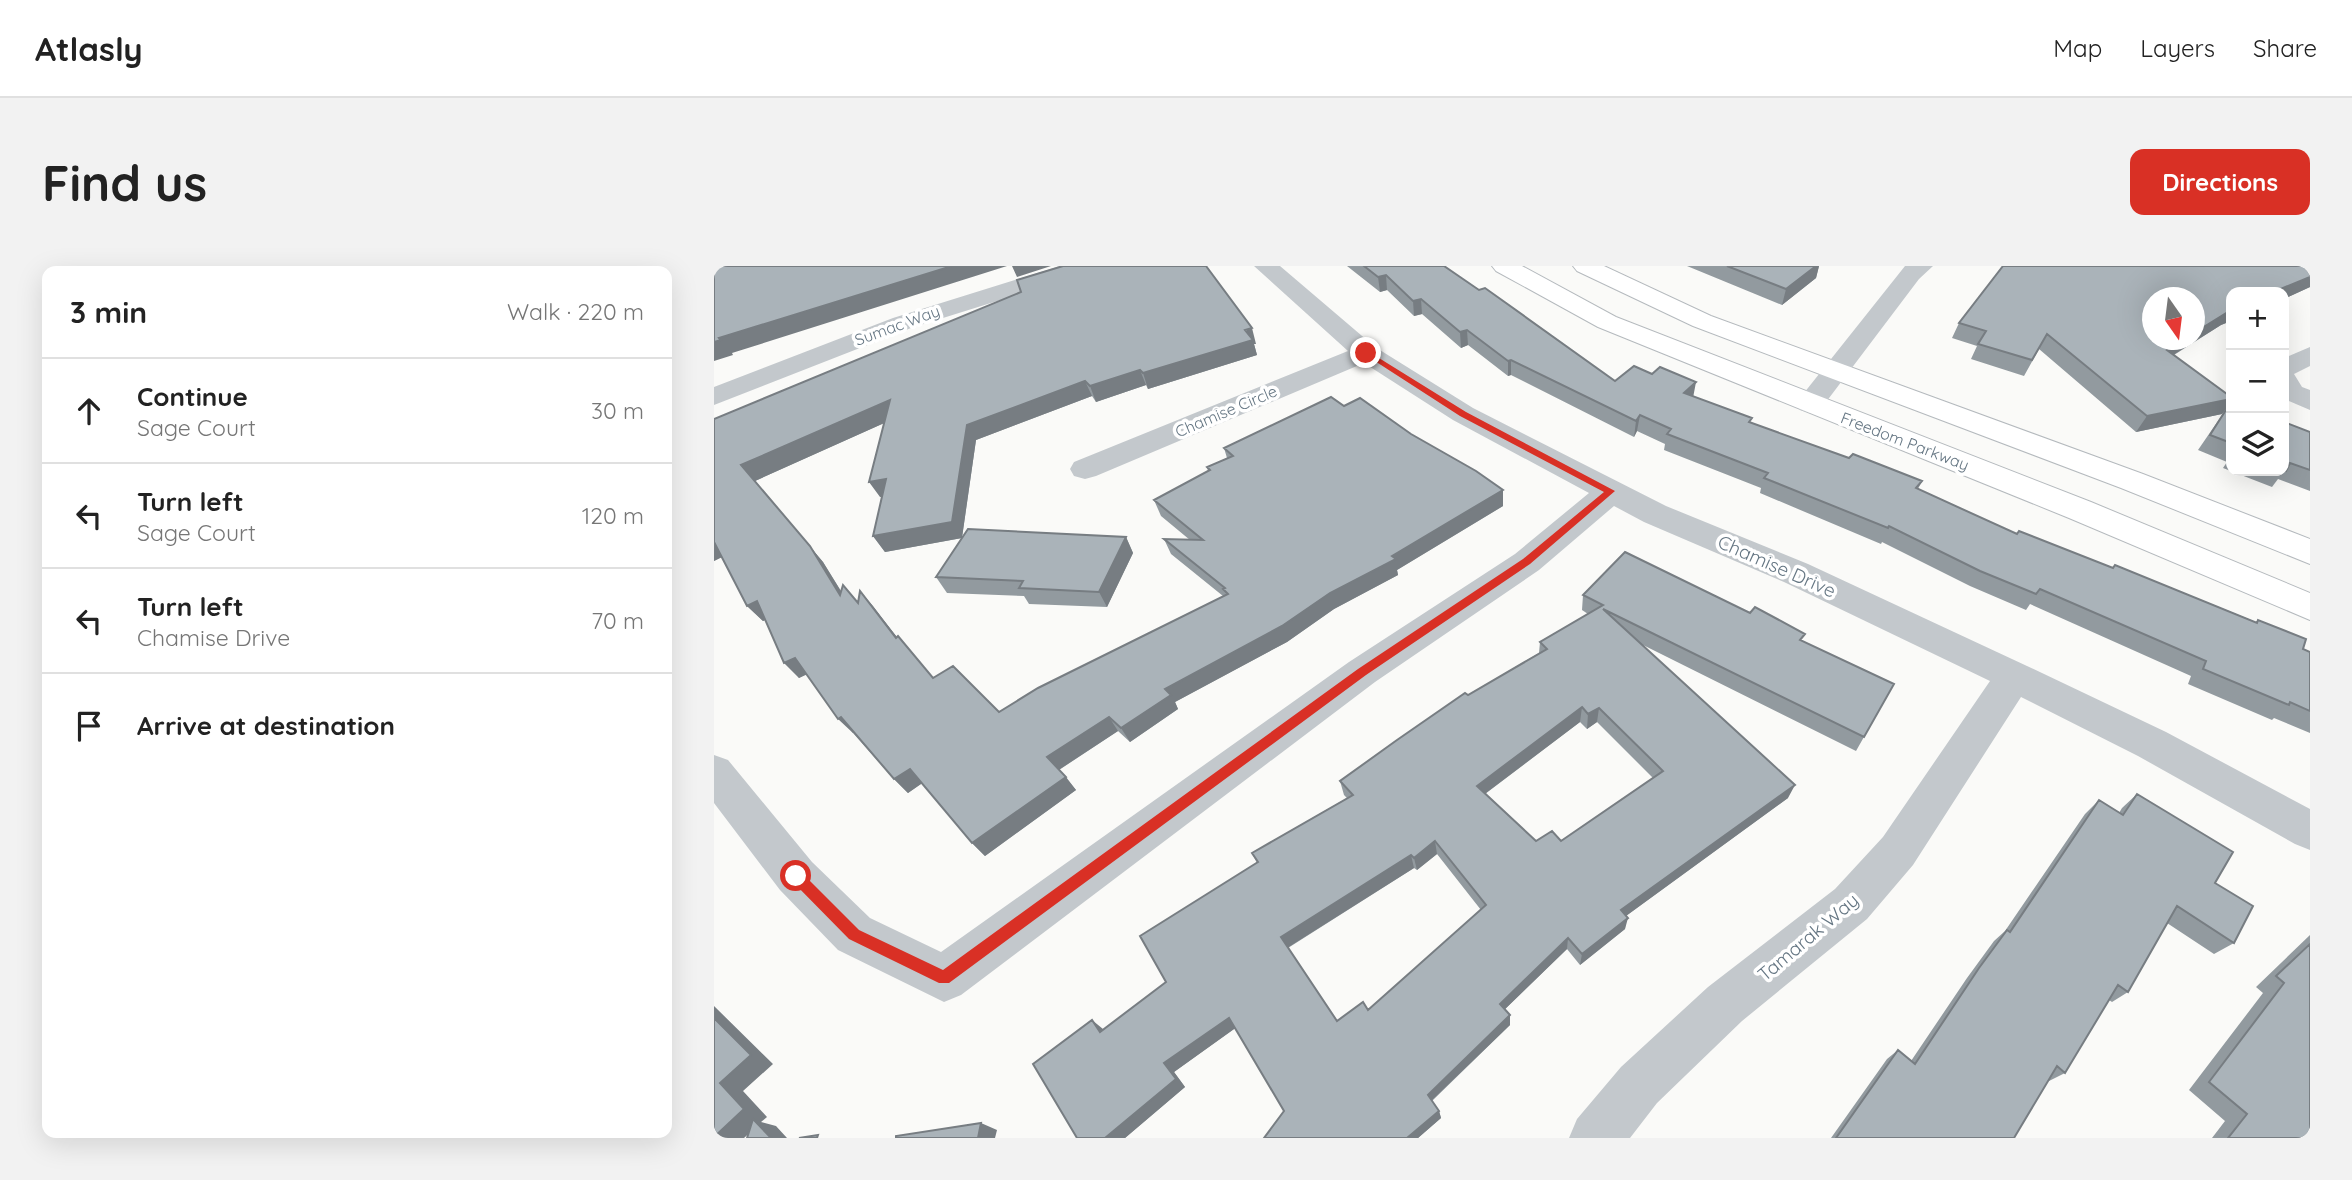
<!DOCTYPE html>
<meta charset="utf-8">
<style>
:root{--surface:#fff;--page:#f2f2f2;--text:#222;--muted:#767676;--line:#e0e0e0;--accent:#d93025}
body{margin:0;font-family:Quicksand,sans-serif;background:var(--page);color:var(--text)}
.controls{position:absolute;right:21px;top:21px;display:grid;overflow:hidden;border-radius:14px;box-shadow:0 7px 28px #0002}
.controls button{width:63px;height:63px;display:grid;place-items:center;padding:0;border:0;border-bottom:2px solid var(--line);background:var(--surface);color:var(--text);font:35px sans-serif}
.compass{position:absolute;left:1428px;top:21px;width:63px;height:63px;border-radius:50%;background:var(--surface);box-shadow:0 7px 28px #0002;rotate:166deg}
.stop{position:absolute;width:21px;height:21px;margin:-16px;border:5px solid #d93025;border-radius:50%;background:#fff}
.stop.end{background:#d93025;border-color:#fff;box-shadow:0 2px 7px #0008}
.list{margin:0;padding:0;list-style:none}
h2{display:flex;justify-content:space-between;align-items:center;height:91px;margin:0;padding:0 28px;font-size:30px}
h2 small{font-size:23px;font-weight:400;color:var(--muted)}
.list li{display:grid;grid-template-columns:46px 1fr auto;gap:21px;align-items:center;box-sizing:border-box;height:105px;padding:0 28px;border-top:2px solid var(--line)}
.list b{display:block;font-size:26px;white-space:nowrap}
.list p{margin:0;font-size:23px;white-space:nowrap;color:var(--muted)}
.list em{font-size:23px;font-style:normal;color:var(--muted)}
.icon{flex:none;width:38px;height:38px;fill:none;stroke:currentColor;stroke-width:2;stroke-linecap:round;stroke-linejoin:round}
.map{position:relative;flex:none;width:1596px;height:872px;overflow:hidden;border-radius:14px}
header{display:flex;align-items:center;gap:42px;box-sizing:border-box;height:98px;padding:0 35px;background:var(--surface);border-bottom:2px solid var(--line)}
header strong{font-size:33px}
nav{display:flex;gap:38px;margin-inline-start:auto;font-size:24px}
.intro{display:flex;align-items:center;justify-content:space-between;box-sizing:border-box;height:168px;padding:0 42px}
h1{margin:0;font-size:49px}
.button{padding:18px 32px;border-radius:14px;background:var(--accent);color:#fff;font-size:24px;font-weight:700}
main{display:flex;gap:42px;padding:0 42px}
aside{flex:1;background:var(--surface);border-radius:14px;box-shadow:0 7px 28px #0002}
.map>svg:first-child{display:block}
</style>
<header>
<strong>Atlasly</strong>
<nav><a>Map</a><a>Layers</a><a>Share</a></nav>
</header>
<div class="intro"><h1>Find us</h1><a class="button">Directions</a></div>
<main>
<aside>
<h2>3 min<small>Walk · 220 m</small></h2>
<ul class="list">
<li><svg class="icon" aria-label="ahead" viewBox="0 0 24 24"><path d="M12 20V5M6 11l6-6 6 6"/></svg><div><b>Continue</b><p>Sage Court</p></div><em>30 m</em></li>
<li><svg class="icon" aria-label="left" viewBox="0 0 24 24"><path d="M17 20v-9H6M10 6l-5 5 5 5"/></svg><div><b>Turn left</b><p>Sage Court</p></div><em>120 m</em></li>
<li><svg class="icon" aria-label="left" viewBox="0 0 24 24"><path d="M17 20v-9H6M10 6l-5 5 5 5"/></svg><div><b>Turn left</b><p>Chamise Drive</p></div><em>70 m</em></li>
<li><svg class="icon" aria-label="arrive" viewBox="0 0 24 24"><path d="M6 21V4h12l-3 4 3 4H6"/></svg><div><b>Arrive at destination</b></div></li>
</ul>
</aside>
<div class="map">
<svg width="1596" height="872" viewBox="0 0 1596 872">
<rect width="100%" height="100%" fill="#fafaf8"/>
<g fill="none" stroke-linecap="round" stroke-linejoin="round">
<g stroke="#b5babe" stroke-width="2">
<path id="major" d="M778,0h30l94,51 475,185 219,91v27l-241,-102 -471,-191 -102,-56z
M859,0h31l107,50 432,158 167,65v25l-189,-76 -428,-162 -116,-55z"/>
</g>
<path fill="#c3c8cc" fill-rule="evenodd" d="M346,0h37l-4,5 -182,57 -197,77v-18l179,-69z
M540,0h26l95,81 98,61 193,98 142,58 219,102 139,66 144,77v41l-15,-6 -157,-88 -117,-59 -108,168 -46,54 -125,102 -85,82 -27,35h-61l8,-19 44,-52 87,-80 127,-98 48,-52 107,-156 -206,-99 -140,-60 -30,-16 -75,64 -164,112 -414,313 -17,7 -106,-52 -58,-60 -66,-87v-48l14,5 84,102 58,56 71,34 408,-290 166,-108 74,-61 -136,-73 -89,-57 -268,113 -11,3 -11,-3 -4,-7 4,-7 274,-111z
M1191,0h28l-14,13 -99,131 -10,3 -10,-3 -4,-6 4,-6z
M1596,81v19l-16,8 8,13 8,3v20l-26,-11v-41z"/>
<use href="#major" fill="#fff" fill-rule="evenodd"/>
</g>
<path fill="#929a9f" fill-rule="evenodd" d="M633,0h97l171,115 78,16 58,26 98,35 73,23 -4,8 99,45 96,34 2,-3 141,57 2,-2 45,29 7,3v81l-36,-15 -2,2 -84,-36 3,-8 -161,-72 -4,6 -56,-24 -88,-44 -1,2 -121,-51 1,-5 -97,-38 1,-6 -28,-13 -3,6 -123,-62 -3,1 -40,-31 -7,3 -39,-34 -8,2 -27,-26 -7,2z
M973,0h132l-3,12 -34,27z
M1596,0v21l-26,12v-7h-53v29l-10,4 -47,30 57,47 -9,12 -86,18 -97,-83 -15,27 -53,-17 6,-13 -25,-8 7,-15z
M307,26l235,52h-2l3,11 -109,34 -2,-4 -50,17 -4,-6 -116,44 -14,97h164l7,16 -26,54 -78,-3 -5,-8 -77,-3 -11,-16 26,-39 -77,14 -12,-16 9,-39h-2l4,-74 -129,58 68,81 18,29 17,11 2,-11 37,46 36,41 66,34 224,-116 -52,-42 -7,-15 26,1 -29,-24 -7,-16 54,-29 -1,-4 20,-9 -3,-10 120,-42 159,100 -106,64 1,5 -64,34 -47,33 -112,60 3,7 -48,33 -12,-11 -59,39 17,20 -91,66 -13,-13 -50,-60 -14,10 -14,-14 -41,-46 -47,-59 -7,4 -34,-58 -2,1 -16,-15 -25,-49 -8,4 18,-149z
M1517,136v69h53l26,-39v59l-32,-12 -6,8 -49,-19 4,-6 -29,-12z
M869,329l219,46 92,43 -38,67 -215,-107 147,154 -162,118 -1,13 -45,36 -13,-16 -62,60 5,16 -78,76 7,10 2,7 -23,20h-154l20,-27 -49,-83 -61,44 11,15 -60,51h-48l89,-156 91,-119 -5,-10 95,-55 -3,-3 -4,-14 128,-86 71,-42 1,-11 48,-28 -6,-4zM866,456l7,7 10,-7 56,56 -92,63h-25l-51,-47zM723,588l44,56 -113,100 -31,11 -49,-73 126,-80 3,2z
M1423,528l78,89 19,60 -20,11 -47,-31 -39,69 -16,10 -3,-2 -44,73 -16,8 -1,-1 -34,58h-183l56,-79 11,-9 13,11 56,-83 27,-37 11,-10 80,-117 14,-14 20,13 3,-5z
M1596,669v203h-98l13,-17 -36,-31 74,-97 -7,-6z"/>
<path fill="#777d82" d="M238,0h55l-275,87 1,2 -19,6v-19l5,-4z
M298,0h39l-34,11z
M1102,0h3l-3,12 -34,27 4,-16z
M672,9l1,15 -7,2 -2,-15z
M1596,11v10l-26,12v-7h-7l1,-2z
M707,33l1,15 -8,2 -1,-15z
M1517,44v11l-10,4 -64,40 10,-15 17,-10h10v-7z
M538,62l4,16h-2l3,11 -109,34 -5,-16z
M753,64l1,15 -7,3 -1,-16z
M797,94v15l-3,1v-15z
M426,104l6,15 -50,17 -6,-16z
M371,115l7,15 -116,44 -14,98 -77,14 -12,-16 94,-111z
M982,116l-3,16 -9,-5z
M1517,133v3l-9,12 -86,18 11,-16z
M176,134l10,16 -145,65 68,81 30,49 -13,-16 -99,-130z
M926,149l-3,16 -3,6 2,-16z
M172,213l11,15 -17,3 -11,-15z
M789,224v16l-106,64 1,5 -64,34 -47,33 -112,60 3,7 -48,33 -9,-14 44,-39 165,-96z
M412,271l7,16 -26,54 -8,-15z
M0,274l14,14 -14,7z
M146,325l13,15 36,47 -13,-15z
M43,335l15,16 -9,4 -16,-15z
M81,392l15,15 -11,5 -15,-15z
M868,441l-2,15 -102,77 -1,-13z
M885,442l-2,14 -10,7 1,-15z
M127,451l15,15 -3,1 -15,-14z
M395,451l9,14 -61,40 -10,-14z
M196,503l14,13 -16,11 -14,-14z
M352,511l10,13 -91,66 -13,-13z
M1081,519l-7,13 -169,123 2,-11z
M721,575l2,13 -20,16 -3,-12z
M697,589l3,13 -127,80 -6,-11z
M914,652l-3,11 -45,36 2,-11z
M854,672l-1,11 -67,65v-10z
M0,740l59,58 -30,27 24,26 -6,5 15,4 11,12h-16l-13,-13 -14,13h-30l6,-55 -6,-65z
M796,749v10l-80,77 -2,-7z
M515,752l8,9 -63,45 11,15 -60,51h-20l59,-75z
M378,754l11,9 9,12 -12,-9z
M725,845l2,7 -23,20h-11z
M267,857l16,7 -2,8h-17z"/>
<path fill="#aab3b9" stroke="#777d82" stroke-width="2" fill-rule="evenodd" d="M0,0h238l-233,72 2,2 -7,2z
M349,0h143l46,62 -7,2 8,10 -110,33 -3,-3 -50,16 -5,-5 -118,44 -15,97 -79,14 13,-57 -17,3 21,-82 -149,65 69,81 30,49 3,-10 15,18 2,-12 36,47 2,-2 35,42 20,-12 46,46 39,-24 190,-94 -5,-5 2,-1 -61,-49 39,1 -49,-40 56,-30 -3,-3 26,-11 -9,-8 107,-51 13,9 16,-8 51,36 65,37 27,19 -111,66 4,3 -66,34 -48,33 -117,63 6,6 -50,33 -12,-11 -62,40 19,20 -94,66 -62,-74 -16,10 -53,-62 -3,2 -43,-61 -11,5 -27,-62 -10,5 -33,-64v-123l307,-127 -4,-12z
M650,0h80l35,24 6,-2 130,93 19,-15 18,8 8,-7 36,15 -12,11 68,25 -3,4 100,36 4,-4 69,27 -6,7 101,46 2,-3 94,37 2,-3 142,58 1,-3 48,19 -3,10 7,3v59l-20,-9 -1,3 -86,-36 3,-8 -166,-72 -4,5 -56,-23 -91,-45 -1,2 -124,-50 4,-5 -101,-39 4,-5 -31,-14 -4,6 -125,-61 -3,1 -41,-31 -7,2 -39,-33 -8,2 -27,-26 -8,2z
M1013,0h89l-30,23z
M1289,0h307v11l-32,13 2,2h-49v18l-37,23v-35h-42v42h32l-17,10 64,47v2l-84,17 -100,-82 -15,26 -54,-16 8,-13 -27,-8z
M1517,136v41l-21,-8z
M1570,156l26,10v38l-20,-7 -4,8 -2,-1z
M254,263l158,8 -27,55 -80,-4 4,-7 -87,-4z
M911,286l125,61 5,-6 50,27 -5,6 94,44 -30,53 -261,-128 192,176 -174,125 7,8 -46,36 -14,-16 -68,66 10,11 -82,80 11,16 -32,27h-143l20,-27 -55,-93 -65,45 12,16 -71,59h-28l-44,-74 59,-44 8,12 66,-50 -26,-46 118,-74 -6,-9 101,-58 -13,-14 57,-41 68,-47 3,2 79,-46 -7,-7 63,-37 -20,-10zM868,441l6,7 11,-6 64,63 -102,70 -9,-10 -16,10 -59,-55zM721,575l51,64 -118,105 -5,-8 -26,19 -56,-84 130,-82 3,3z
M1423,528l96,58 -18,31 38,23 -19,37 -57,-37 -49,86 -10,-7 -53,88 -8,-7 -43,72h-178l62,-88 17,14 64,-96 28,-38 3,2 89,-132 24,15z
M1596,678v194h-82l19,-24 -38,-32 75,-99 -8,-7z
M0,752l37,37 -31,28 24,26 -30,28z
M39,853l18,19h-24z
M267,857l-3,15h-82v-2z
M104,869l-1,3h-18z"/>
<path fill="#d93025" d="M652,84l100,62 149,79 -85,73 -164,111 -417,308h-10l-90,-44 -58,-59v-9h9l59,59 84,40 415,-301 165,-110 81,-67 -144,-76 -96,-62z"/>
<g text-anchor="middle" stroke-width="7" stroke-linejoin="round" paint-order="stroke">
<g font-size="16" fill="#657683" stroke="#fff">
<text transform="translate(183 59) rotate(-20)" y="6">Sumac Way</text>
<text transform="translate(512 145) rotate(-23)" y="6">Chamise Circle</text>
<text transform="translate(1191 175) rotate(21)" y="6">Freedom Parkway</text>
</g>
<g font-size="19" fill="#657683" stroke="#fff">
<text transform="translate(1063 300) rotate(24)" y="7">Chamise Drive</text>
<text transform="translate(1094 671) rotate(-40)" y="7">Tamarak Way</text>
</g>
</g>
</svg>
<div class="controls">
<button>+</button>
<button>−</button>
<button><svg class="icon" aria-label="layers" viewBox="0 0 24 24"><path d="M12 4l9 5-9 5-9-5zM3 14l9 5 9-5"/></svg></button>
</div>
<svg class="compass" viewBox="-18 -18 36 36"><path d="M0-13l5 13h-10z" fill="#e53935"/><path d="M0 13l5-13h-10z" fill="#767676"/></svg>
<div class="stop" style="left:82px;top:610px"></div>
<div class="stop end" style="left:652px;top:87px"></div>
</div>
</main>
